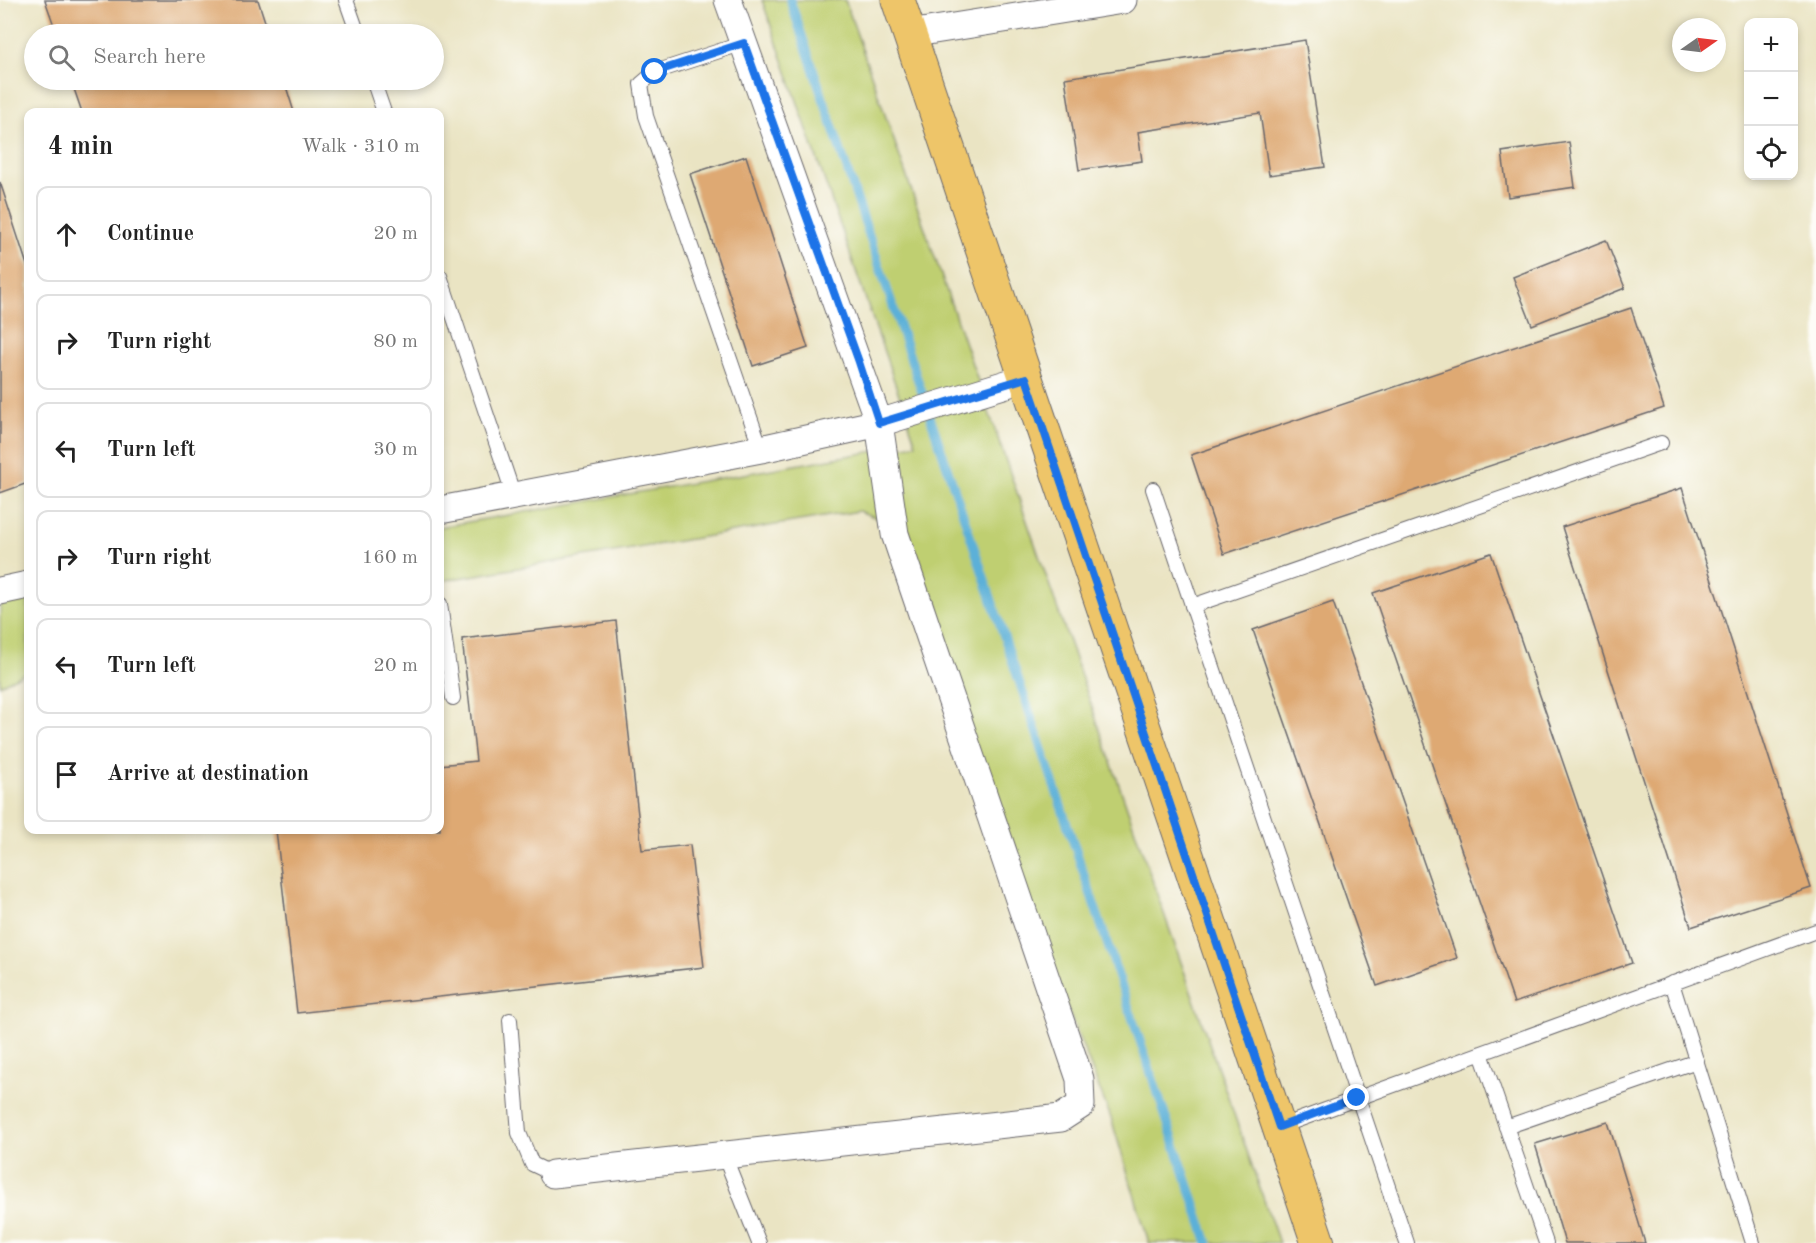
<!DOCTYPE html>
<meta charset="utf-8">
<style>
:root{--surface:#fff;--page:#f2f2f2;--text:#222;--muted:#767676;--line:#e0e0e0}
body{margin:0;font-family:"Old Standard TT",serif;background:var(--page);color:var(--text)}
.controls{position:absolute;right:18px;top:18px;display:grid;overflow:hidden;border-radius:12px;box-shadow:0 3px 9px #0003}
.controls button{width:54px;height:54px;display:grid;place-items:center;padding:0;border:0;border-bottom:2px solid var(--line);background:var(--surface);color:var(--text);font:30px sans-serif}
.compass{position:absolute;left:1672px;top:18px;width:54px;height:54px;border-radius:50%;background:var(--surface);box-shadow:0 3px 9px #0003;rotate:76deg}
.stop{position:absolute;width:18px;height:18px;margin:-14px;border:4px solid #1a73e8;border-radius:50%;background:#fff}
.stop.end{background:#1a73e8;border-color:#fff;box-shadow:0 2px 6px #0008}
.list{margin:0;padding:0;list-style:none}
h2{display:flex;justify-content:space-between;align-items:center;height:78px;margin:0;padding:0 24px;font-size:26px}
h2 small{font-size:20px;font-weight:400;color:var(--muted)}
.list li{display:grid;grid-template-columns:39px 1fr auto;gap:18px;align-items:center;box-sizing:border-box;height:96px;margin:0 12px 12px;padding:0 12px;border:2px solid var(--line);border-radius:12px}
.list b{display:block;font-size:22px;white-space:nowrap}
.list em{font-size:20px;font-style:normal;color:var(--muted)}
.icon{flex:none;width:33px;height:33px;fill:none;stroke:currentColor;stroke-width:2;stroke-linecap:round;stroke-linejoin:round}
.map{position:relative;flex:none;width:1816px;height:1243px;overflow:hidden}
.search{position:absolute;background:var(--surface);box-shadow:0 3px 9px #0003;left:24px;top:24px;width:420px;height:66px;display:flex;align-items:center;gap:15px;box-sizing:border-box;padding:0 21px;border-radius:33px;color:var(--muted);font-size:22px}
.panel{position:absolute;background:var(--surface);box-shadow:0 3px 9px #0003;left:24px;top:108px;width:420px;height:726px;border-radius:12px}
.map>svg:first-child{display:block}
</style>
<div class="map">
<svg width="1816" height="1243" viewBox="0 0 1816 1243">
<rect width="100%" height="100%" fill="#fdfcf7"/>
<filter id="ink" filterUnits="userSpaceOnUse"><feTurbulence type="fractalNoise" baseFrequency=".0167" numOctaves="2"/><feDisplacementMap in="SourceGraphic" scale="12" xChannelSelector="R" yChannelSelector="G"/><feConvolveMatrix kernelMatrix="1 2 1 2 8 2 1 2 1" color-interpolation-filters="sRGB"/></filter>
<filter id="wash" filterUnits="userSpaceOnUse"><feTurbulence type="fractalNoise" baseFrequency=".008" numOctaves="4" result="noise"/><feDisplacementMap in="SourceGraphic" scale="24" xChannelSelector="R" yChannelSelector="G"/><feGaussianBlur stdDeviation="1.35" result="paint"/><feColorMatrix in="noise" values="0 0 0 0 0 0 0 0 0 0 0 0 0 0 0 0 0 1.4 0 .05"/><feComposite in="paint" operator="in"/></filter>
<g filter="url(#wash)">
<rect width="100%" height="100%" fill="#eae4c3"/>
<path fill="#bfcf71" stroke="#707856" stroke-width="1.5" d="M762,0h83l434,1243h-130l-38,-125 -135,-339 -86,-256 -31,-12 -419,70v-54l476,-83z
M28,598v73l-28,14v-82z"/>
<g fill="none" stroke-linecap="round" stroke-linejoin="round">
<path stroke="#5cb0d8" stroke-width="9" d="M790,0l418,1243"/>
</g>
<g id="blocks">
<path fill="#dea973" d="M45,0h213l11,34h-212z
M1305,40l20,127 -56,8 -9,-62 -122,19 4,29 -63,9 -14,-92z
M71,80h213l10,32h-212z
M1569,142l6,45 -67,10 -6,-45z
M746,156l62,192 -55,18 -63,-192z
M0,182l28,86v215l-28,10z
M1606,240l19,48 -93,37 -19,-48z
M1631,308l33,100 -440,146 -33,-99z
M1682,488l129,400 -120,39 -129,-400z
M1491,553l141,410 -118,40 -141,-410z
M1333,602l124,356 -80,28 -124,-356z
M616,621l26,229 48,-5 14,122 -407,46 -21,-183h164v-65l36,-4 -14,-122z
M1608,1122l37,121h-80l-30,-99z"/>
</g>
</g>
<g filter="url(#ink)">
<use href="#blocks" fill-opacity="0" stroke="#68666b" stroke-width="1.5"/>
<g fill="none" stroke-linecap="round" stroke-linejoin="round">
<g stroke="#68666b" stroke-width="16">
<path id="service" d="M346,0l12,34
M744,43l-89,29 -14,12 5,32 115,333
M373,80l11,32
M440,276l74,220
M1153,489l254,754
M440,604l13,94
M1192,606l469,-163
M1672,983l81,260
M510,1020l9,113 13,31 21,10
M1481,1053l65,190
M1279,1127l537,-196
M1506,1127l191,-66
M724,1155l35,88"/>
</g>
<g stroke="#68666b" stroke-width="29">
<path id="minor" d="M909,34l214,-34
M440,510l321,-61 118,-26 147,-45
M0,591l28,-6
M553,1174l508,-56 20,-13 -1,-26 -185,-545 -16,-111 -151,-423"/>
</g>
<g stroke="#68666b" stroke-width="35">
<path id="primary" d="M898,0l420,1243"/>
</g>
<use href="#service" stroke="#fff" stroke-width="14"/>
<use href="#minor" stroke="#fff" stroke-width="27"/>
<use href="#primary" stroke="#eec569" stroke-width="33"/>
</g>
</g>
<g fill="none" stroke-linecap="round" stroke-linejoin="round" filter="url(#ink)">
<path stroke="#1a73e8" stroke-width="8" d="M655,72l89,-29 115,319 20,61 147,-45 253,749 78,-29"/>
</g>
</svg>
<div class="controls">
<button>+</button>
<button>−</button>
<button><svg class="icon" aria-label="locate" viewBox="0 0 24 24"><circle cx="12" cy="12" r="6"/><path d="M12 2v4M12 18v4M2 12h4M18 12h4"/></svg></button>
</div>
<svg class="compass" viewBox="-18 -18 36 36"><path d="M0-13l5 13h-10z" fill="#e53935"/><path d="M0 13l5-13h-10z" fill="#767676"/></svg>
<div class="stop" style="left:655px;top:72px"></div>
<div class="stop end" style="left:1357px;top:1098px"></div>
<div class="search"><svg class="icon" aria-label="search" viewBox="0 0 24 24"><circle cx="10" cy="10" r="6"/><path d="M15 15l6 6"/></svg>Search here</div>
<section class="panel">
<h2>4 min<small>Walk · 310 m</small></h2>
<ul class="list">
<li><svg class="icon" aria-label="ahead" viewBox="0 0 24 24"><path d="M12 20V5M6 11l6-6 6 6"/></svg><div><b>Continue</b></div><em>20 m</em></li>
<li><svg class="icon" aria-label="right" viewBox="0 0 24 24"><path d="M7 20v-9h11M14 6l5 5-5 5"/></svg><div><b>Turn right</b></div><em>80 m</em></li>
<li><svg class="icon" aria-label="left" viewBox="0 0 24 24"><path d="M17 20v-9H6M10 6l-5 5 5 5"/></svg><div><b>Turn left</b></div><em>30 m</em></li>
<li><svg class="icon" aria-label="right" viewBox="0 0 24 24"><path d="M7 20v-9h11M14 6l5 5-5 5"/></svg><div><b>Turn right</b></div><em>160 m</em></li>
<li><svg class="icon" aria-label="left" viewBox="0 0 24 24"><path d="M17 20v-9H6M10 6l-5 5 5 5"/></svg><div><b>Turn left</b></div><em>20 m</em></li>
<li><svg class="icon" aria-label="arrive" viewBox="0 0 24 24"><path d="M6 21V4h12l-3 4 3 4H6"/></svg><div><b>Arrive at destination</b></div></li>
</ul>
</section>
</div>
